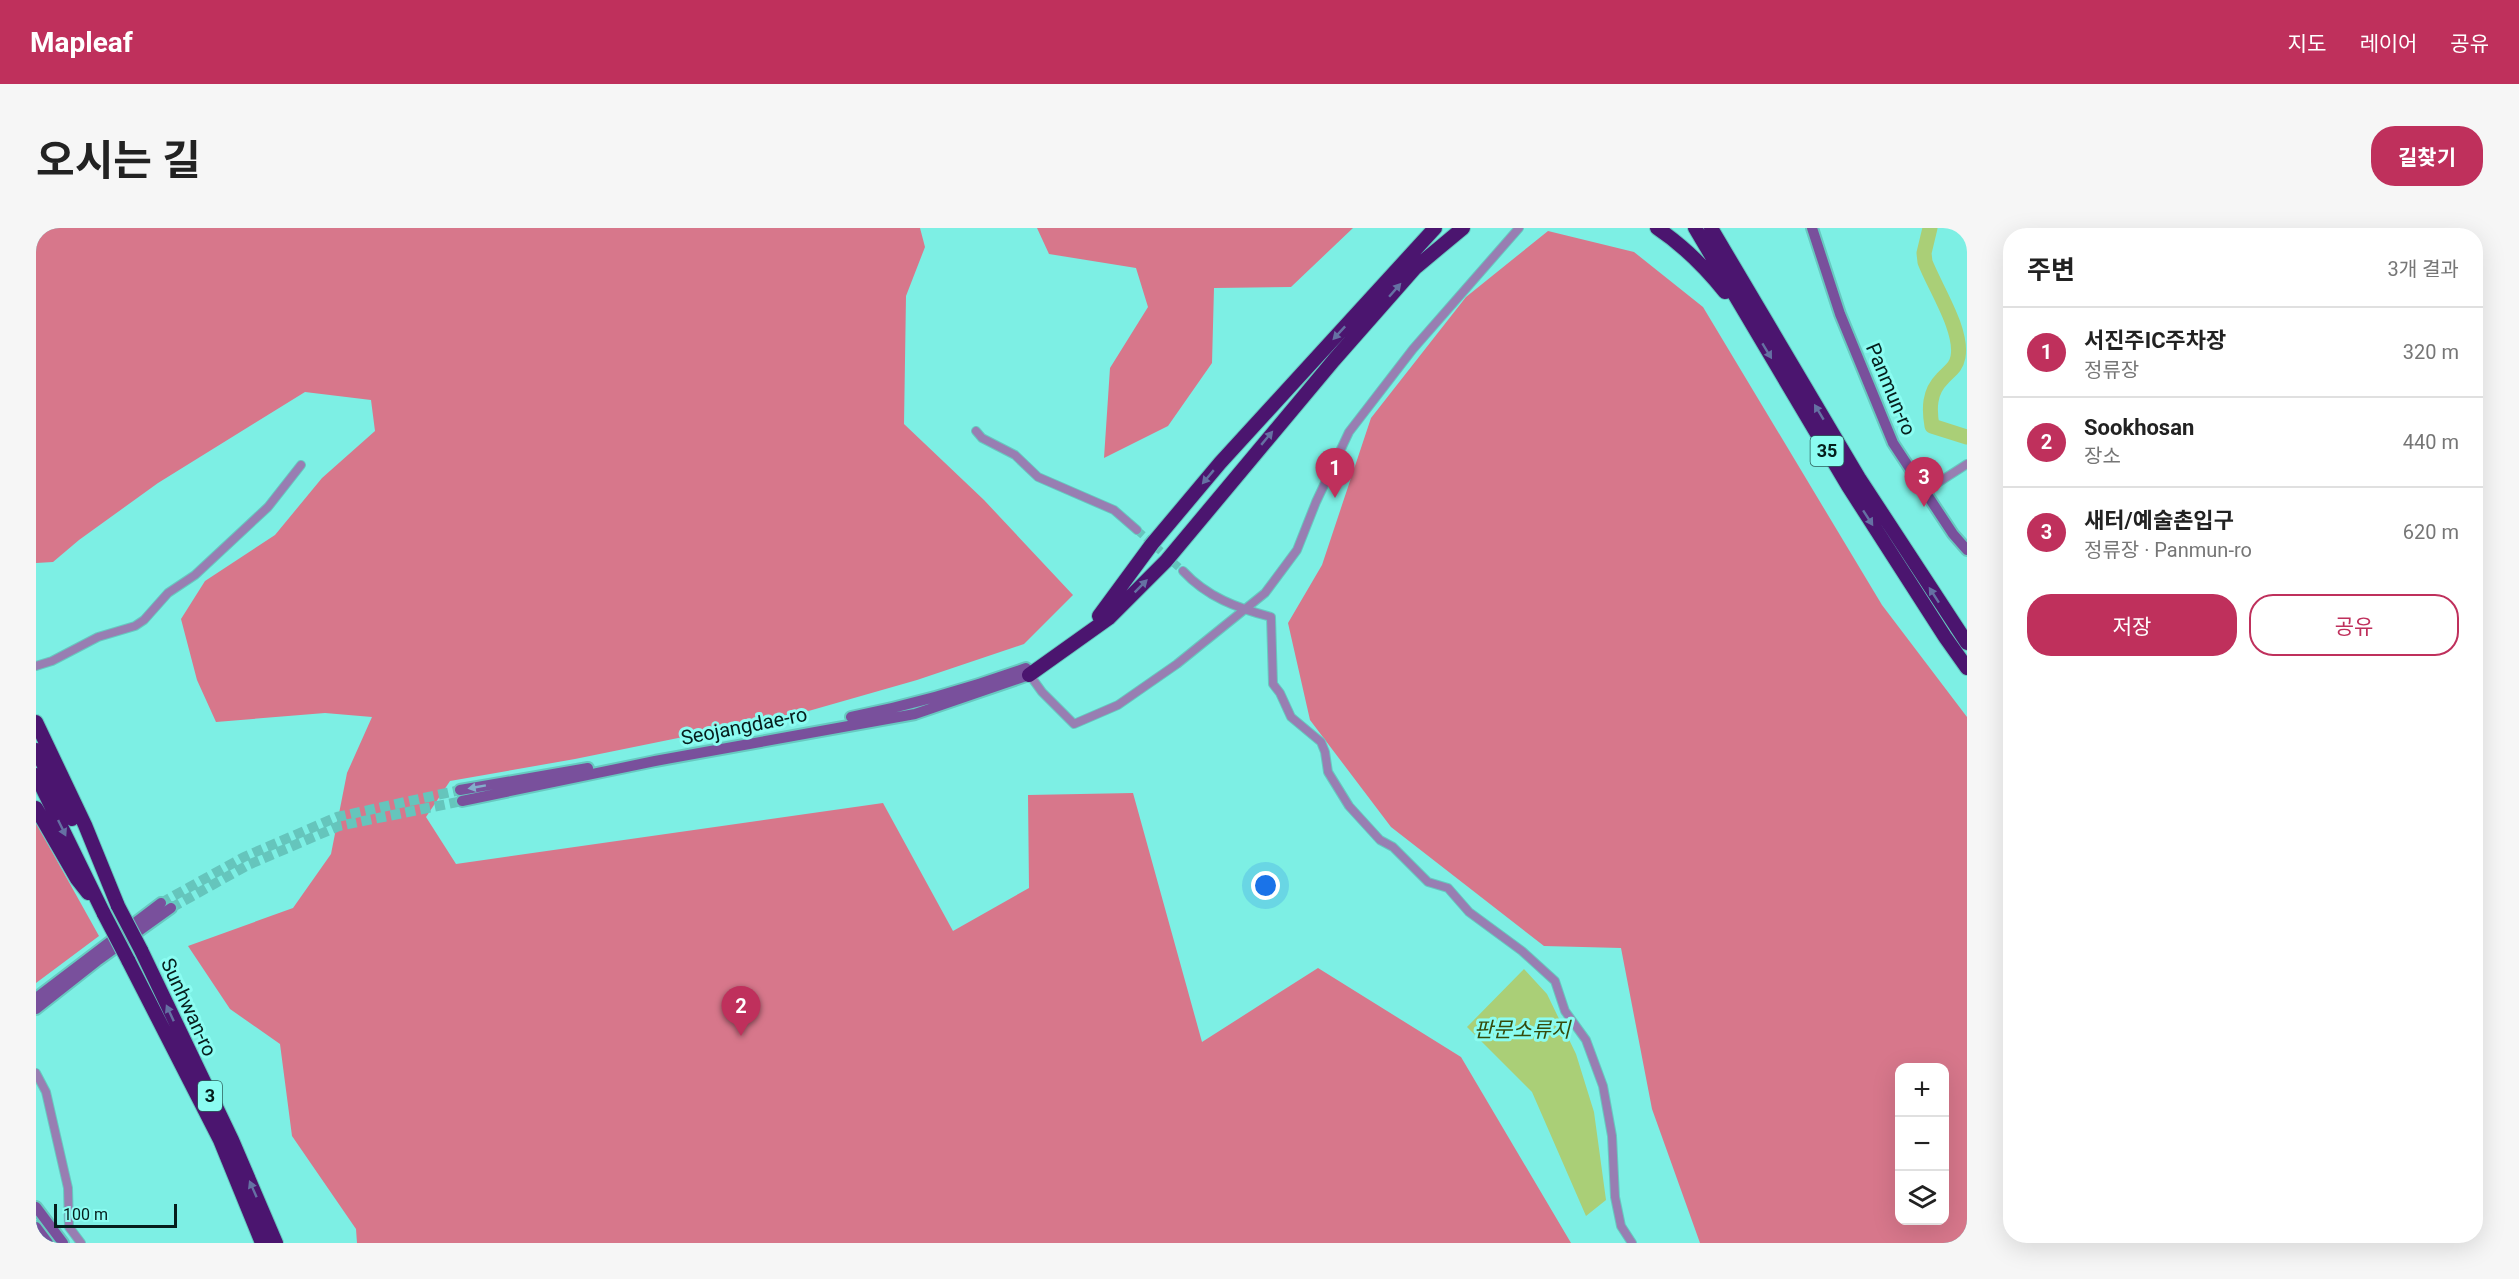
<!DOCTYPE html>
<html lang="ko">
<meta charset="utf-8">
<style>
:root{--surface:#fff;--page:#f6f6f6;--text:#222;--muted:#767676;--line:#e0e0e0;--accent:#bf305c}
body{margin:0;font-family:Roboto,"Noto Sans KR",sans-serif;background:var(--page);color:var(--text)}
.controls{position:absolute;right:18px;bottom:18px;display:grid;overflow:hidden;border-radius:12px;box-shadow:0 6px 24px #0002}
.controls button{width:54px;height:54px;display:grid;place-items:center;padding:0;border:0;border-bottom:2px solid var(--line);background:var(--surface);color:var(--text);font:30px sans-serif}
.scale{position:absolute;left:18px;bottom:15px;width:123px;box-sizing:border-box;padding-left:6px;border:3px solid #051e1c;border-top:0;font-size:16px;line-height:21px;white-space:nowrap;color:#051e1c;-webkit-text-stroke:4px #8bfcf1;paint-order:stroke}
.you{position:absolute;left:1230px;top:658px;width:21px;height:21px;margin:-15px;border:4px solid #fff;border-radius:50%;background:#1a73e8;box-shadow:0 0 0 9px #1a73e833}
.badge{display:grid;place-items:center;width:39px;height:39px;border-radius:50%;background:var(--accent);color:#fff;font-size:20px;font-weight:700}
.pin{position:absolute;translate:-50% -50px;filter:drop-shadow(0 2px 3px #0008)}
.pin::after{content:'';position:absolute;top:32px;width:21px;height:18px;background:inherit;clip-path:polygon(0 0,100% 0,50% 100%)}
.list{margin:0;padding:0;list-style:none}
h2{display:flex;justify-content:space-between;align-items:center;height:78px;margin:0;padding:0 24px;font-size:26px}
h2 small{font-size:20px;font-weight:400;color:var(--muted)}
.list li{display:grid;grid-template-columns:39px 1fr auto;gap:18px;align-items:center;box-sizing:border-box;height:90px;padding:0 24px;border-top:2px solid var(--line)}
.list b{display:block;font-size:22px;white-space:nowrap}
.list p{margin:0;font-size:20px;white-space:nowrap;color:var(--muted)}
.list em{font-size:20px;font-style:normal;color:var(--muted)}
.actions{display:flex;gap:12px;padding:18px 24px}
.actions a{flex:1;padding:14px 0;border:2px solid var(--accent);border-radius:24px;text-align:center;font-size:21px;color:var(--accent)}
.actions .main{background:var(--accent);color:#fff}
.icon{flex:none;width:33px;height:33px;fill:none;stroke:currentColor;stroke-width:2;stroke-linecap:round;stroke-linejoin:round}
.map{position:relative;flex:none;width:1931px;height:1015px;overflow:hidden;border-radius:24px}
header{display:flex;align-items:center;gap:36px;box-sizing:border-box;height:84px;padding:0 30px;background:var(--accent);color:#fff}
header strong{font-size:28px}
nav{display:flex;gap:33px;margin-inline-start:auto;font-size:21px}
.intro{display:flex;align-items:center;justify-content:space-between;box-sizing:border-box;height:144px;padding:0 36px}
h1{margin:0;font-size:42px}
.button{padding:15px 27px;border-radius:24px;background:var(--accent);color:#fff;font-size:21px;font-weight:700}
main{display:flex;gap:36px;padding:0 36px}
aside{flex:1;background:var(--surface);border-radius:24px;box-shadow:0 6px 24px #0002}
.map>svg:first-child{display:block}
</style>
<header>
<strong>Mapleaf</strong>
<nav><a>지도</a><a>레이어</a><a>공유</a></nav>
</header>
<div class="intro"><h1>오시는 길</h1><a class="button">길찾기</a></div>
<main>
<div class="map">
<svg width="1931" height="1015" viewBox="0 0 1931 1015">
<rect width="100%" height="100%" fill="#7defe4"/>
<path fill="#d7778b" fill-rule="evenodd" d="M0,0h884l5,19 -19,49 -2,128 80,76 89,95 -49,49 -107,36 -112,32 -230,47 -125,22 -24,36 30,47 427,-61 70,128 76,-43 -1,-93 105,-2 69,249 116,-74 143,89 110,186h-1214l-1,-14 -64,-93 -12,-92 -50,-35 -42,-63 105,-38 38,-54 16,-81 25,-56 -47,-4 -109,9 -19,-42 -16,-61 24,-38 70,-46 47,-57 53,-47 -4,-31 -66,-8 -147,91 -79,57 -26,22 -17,1z
M1001,0h316l-62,59 -77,1 -2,75 -44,63 -64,32 6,-90 38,-61 -12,-39 -87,-14z
M1512,3l86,21 69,55 179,298 85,112v526h-267l-48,-134 -31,-161 -77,-2 -153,-119 -81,-107 -22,-97 34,-58 49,-147 95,-121zM1864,840h44v152h-44z
M0,595l63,113 -63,47z"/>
<path fill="#aacf77" d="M1488,741l23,25 29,60 18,58 12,88 -20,16 -54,-124 -65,-65z"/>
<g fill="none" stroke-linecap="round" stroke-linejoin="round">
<path stroke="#aacf77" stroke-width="15" d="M1894,0l-6,25 1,9c10,26 38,68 33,95 -2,11 -9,14 -16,22 -13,13 -13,30 -10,47l35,11"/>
<path stroke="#65c5bc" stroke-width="8" stroke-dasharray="8 4" stroke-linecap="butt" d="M1101,302l46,41"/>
<path stroke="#65c5bc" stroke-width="10" stroke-dasharray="10 5" stroke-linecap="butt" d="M125,675l83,-46 93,-40 123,-27
M135,680l77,-43 91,-39 123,-25"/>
<g stroke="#67c9c0" stroke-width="10">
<path id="street" d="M940,203l6,7 33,17 23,22 76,33 23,20
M1889,263l42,-27
M1147,343c24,26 54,37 88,46l2,67 7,9 11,24 30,25 4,10 3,20 21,34 31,34 13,7 35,35 20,6 21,24 53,39 33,30 10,30 21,29 17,46 9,50 3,61 6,29 11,17
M0,438l16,-5 46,-24 37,-11 9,-6 24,-27 27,-18 73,-68 33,-42
M993,446l13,18 32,32 44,-19 59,-41 88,-71 32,-43 19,-48 33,-70 64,-83 106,-121
M0,845l10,19 22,96 1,39 12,16"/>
</g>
<g stroke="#67c9c0" stroke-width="14">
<path id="secondary" d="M1776,0l28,86 53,129 60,91 14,16
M815,489c60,-12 117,-28 175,-49
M424,562l128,-22
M426,573l193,-40 260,-47 114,-39
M0,770l125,-95
M0,781l61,-48 74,-53
M0,979l27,36
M0,999l12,16"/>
</g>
<g stroke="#67c9c0" stroke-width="16">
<path id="highway" d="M1621,0c27,18 47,38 68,64
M1659,0l153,258 97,151 22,31
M1675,0l148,250 108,165
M1063,388l53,-72 68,-81 215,-235
M993,447l80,-57 57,-57 168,-201 81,-92 48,-40
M0,494l49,103 33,81
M0,522l36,69
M0,547l68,139
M0,580l41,71 11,14
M105,722l91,190 44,103
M92,732l92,180 42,103"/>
</g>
<use href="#street" stroke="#987eb2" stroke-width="8"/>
<use href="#secondary" stroke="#79509c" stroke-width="10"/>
<use href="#highway" stroke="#4b156f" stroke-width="14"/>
<g stroke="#67c9c0" stroke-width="16" stroke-linecap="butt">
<path id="highway-bridge" d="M82,678l23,44
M68,686l24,46"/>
</g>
<use href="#highway-bridge" stroke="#4b156f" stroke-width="14"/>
</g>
<defs><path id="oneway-solid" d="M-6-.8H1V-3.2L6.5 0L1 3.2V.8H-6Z" transform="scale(1.5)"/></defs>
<g fill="#6571a3">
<use href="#oneway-solid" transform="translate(1359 62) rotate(-49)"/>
<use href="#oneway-solid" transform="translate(1303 105) rotate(133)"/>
<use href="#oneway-solid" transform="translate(1731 123) rotate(59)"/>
<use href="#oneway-solid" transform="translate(1783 184) rotate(-121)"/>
<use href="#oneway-solid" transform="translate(1231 210) rotate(-50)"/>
<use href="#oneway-solid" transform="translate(1172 249) rotate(130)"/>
<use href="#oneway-solid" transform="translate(1832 290) rotate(57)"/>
<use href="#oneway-solid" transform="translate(1105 358) rotate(-45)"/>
<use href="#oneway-solid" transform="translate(1898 367) rotate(-123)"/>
<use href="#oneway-solid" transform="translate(26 600) rotate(64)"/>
<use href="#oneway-solid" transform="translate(134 785) rotate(-115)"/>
<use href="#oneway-solid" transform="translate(217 961) rotate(-114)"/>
</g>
<use fill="#83afcb" href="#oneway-solid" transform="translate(441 559) rotate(170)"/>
<g text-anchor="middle" stroke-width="6" stroke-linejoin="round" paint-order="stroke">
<g fill="#8bfcf1" stroke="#2d615c" stroke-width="1.5">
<rect x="1774.5" y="208" width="33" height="30" rx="4.5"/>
<rect x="162" y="853" width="24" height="30" rx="4.5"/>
</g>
<g font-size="18" font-weight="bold" fill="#051e1c">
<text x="1791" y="229">35</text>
<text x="174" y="874">3</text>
</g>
<g font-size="20" fill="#051e1c" stroke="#8bfcf1">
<text transform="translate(1855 161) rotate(67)" y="7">Panmun-ro</text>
<text transform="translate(708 498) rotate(-11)" y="7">Seojangdae-ro</text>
<text transform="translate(153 779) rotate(65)" y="7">Sunhwan-ro</text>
</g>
<g font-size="21" font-style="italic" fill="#354b0b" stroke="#8bfcf1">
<text x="1486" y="809">판문소류지</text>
</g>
</g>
</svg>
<div class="controls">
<button>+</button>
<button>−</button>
<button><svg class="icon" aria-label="layers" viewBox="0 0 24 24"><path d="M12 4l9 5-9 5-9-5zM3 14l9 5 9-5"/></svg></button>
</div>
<div class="scale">100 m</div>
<div class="you"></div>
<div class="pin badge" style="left:1299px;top:270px">1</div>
<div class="pin badge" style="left:705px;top:808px">2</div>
<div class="pin badge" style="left:1888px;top:279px">3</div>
</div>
<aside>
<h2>주변<small>3개 결과</small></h2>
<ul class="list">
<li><span class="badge">1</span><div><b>서진주IC주차장</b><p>정류장</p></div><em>320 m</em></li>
<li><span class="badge">2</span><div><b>Sookhosan</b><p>장소</p></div><em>440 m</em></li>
<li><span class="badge">3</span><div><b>새터/예술촌입구</b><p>정류장 · Panmun-ro</p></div><em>620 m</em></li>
</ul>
<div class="actions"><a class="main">저장</a><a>공유</a></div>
</aside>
</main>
